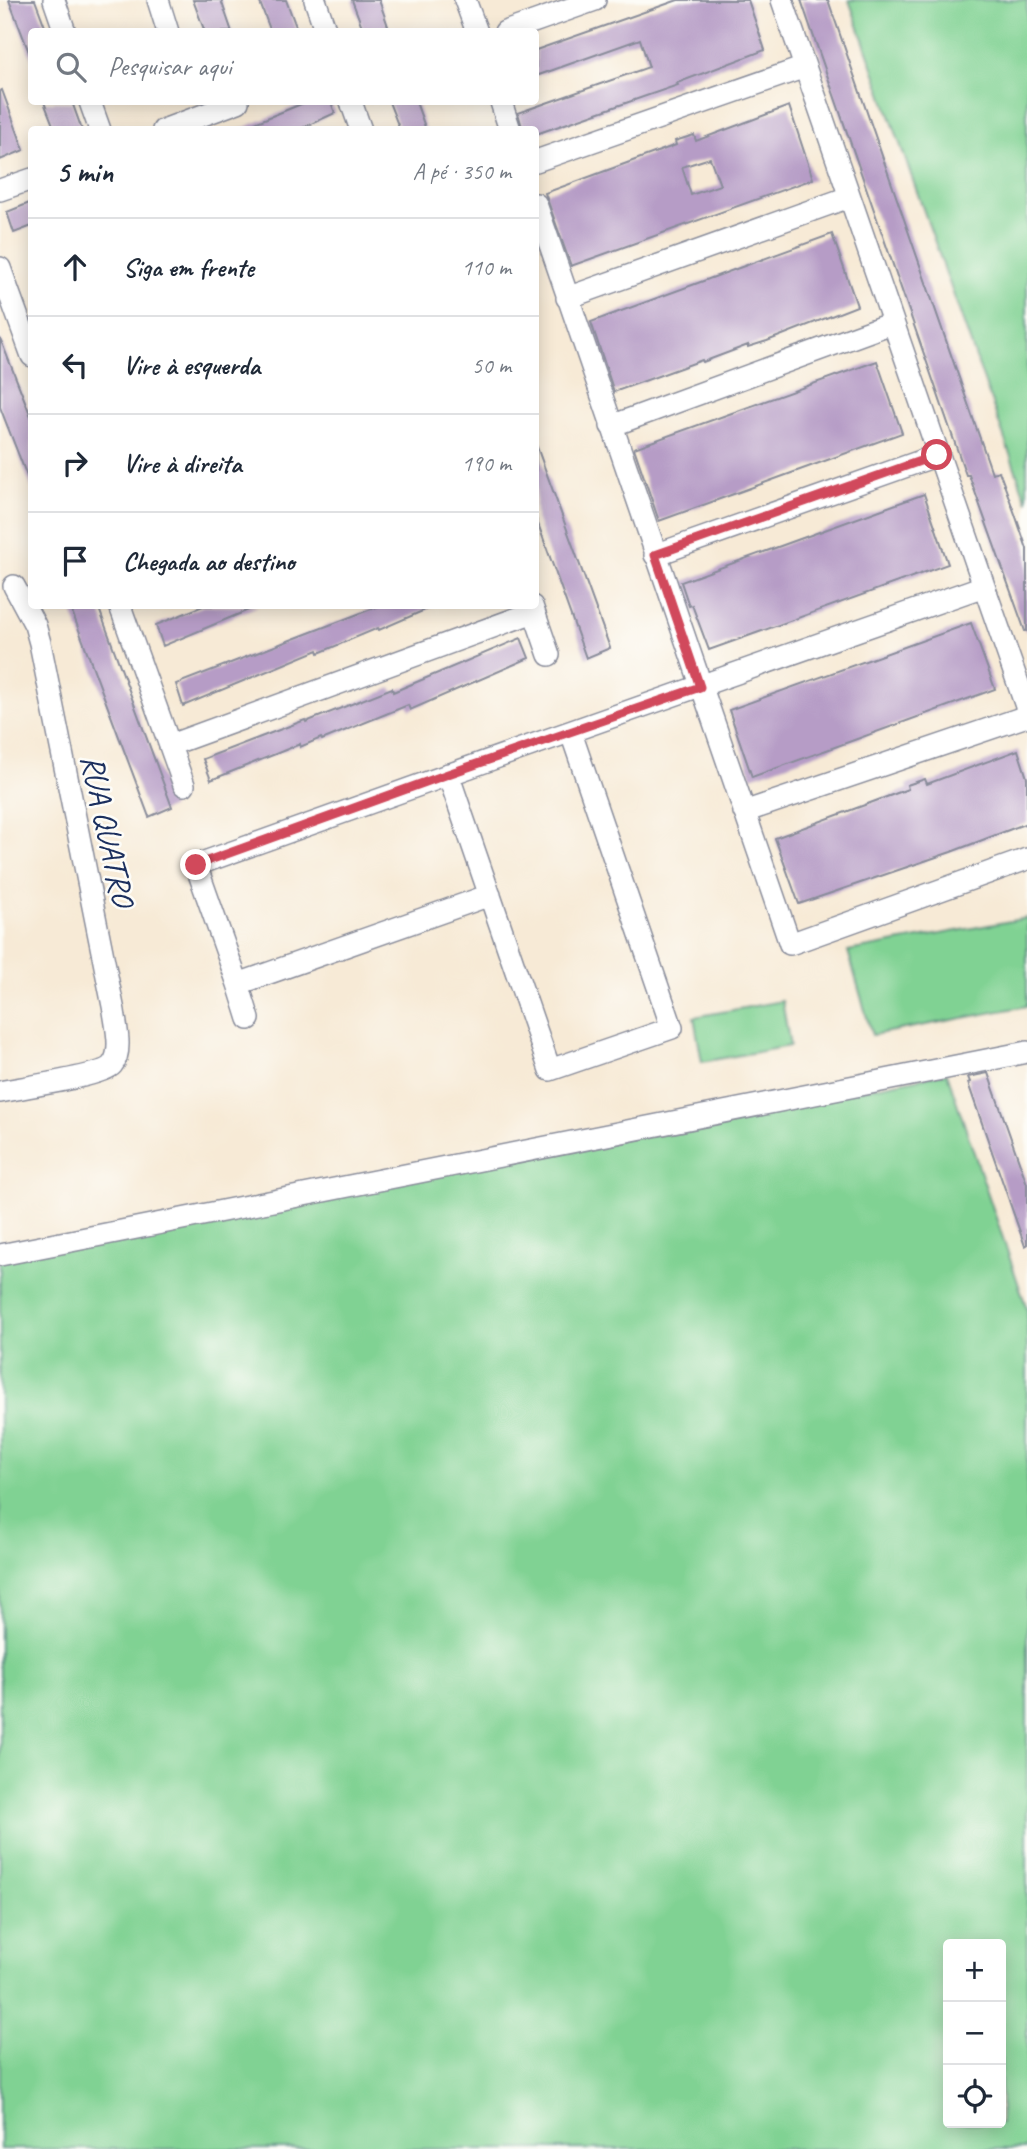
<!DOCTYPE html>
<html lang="pt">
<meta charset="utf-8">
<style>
:root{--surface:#fff;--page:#f6f6f7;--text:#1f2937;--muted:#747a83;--line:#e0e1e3}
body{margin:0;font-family:Caveat,sans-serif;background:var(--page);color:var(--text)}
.controls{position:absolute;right:21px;bottom:21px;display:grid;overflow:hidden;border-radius:7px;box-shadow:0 4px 18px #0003}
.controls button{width:63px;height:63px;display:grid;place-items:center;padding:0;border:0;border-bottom:2px solid var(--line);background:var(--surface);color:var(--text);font:35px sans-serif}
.stop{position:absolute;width:21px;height:21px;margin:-16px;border:5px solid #d1495b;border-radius:50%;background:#fff}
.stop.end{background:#d1495b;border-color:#fff;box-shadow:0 2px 7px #0008}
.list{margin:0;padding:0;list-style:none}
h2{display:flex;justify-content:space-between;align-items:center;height:91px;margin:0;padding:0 28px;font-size:30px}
h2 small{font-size:23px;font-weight:400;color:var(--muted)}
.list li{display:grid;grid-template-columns:46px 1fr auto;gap:21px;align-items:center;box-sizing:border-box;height:98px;padding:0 28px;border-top:2px solid var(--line)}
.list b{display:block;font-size:26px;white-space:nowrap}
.list em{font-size:23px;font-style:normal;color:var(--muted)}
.icon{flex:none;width:38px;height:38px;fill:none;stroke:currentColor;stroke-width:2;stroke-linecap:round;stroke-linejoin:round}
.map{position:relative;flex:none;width:1027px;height:2149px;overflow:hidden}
.search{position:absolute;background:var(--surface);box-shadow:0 4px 18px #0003;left:28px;top:28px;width:511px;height:77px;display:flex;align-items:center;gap:18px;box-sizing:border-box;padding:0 24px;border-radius:7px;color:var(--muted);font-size:26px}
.panel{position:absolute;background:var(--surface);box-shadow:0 4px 18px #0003;left:28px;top:126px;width:511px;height:483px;border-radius:7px}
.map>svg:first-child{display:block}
</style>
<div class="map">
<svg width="1027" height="2149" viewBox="0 0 1027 2149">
<rect width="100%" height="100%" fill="#fdfcf7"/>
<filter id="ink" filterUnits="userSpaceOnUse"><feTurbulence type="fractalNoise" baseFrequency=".0143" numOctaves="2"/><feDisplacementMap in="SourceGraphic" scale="14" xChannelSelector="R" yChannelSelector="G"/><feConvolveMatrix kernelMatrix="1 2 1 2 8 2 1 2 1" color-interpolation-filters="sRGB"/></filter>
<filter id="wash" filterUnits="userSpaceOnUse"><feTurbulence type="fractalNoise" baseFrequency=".00686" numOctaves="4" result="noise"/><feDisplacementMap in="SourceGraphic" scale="28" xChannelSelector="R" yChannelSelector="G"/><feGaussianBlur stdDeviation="1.57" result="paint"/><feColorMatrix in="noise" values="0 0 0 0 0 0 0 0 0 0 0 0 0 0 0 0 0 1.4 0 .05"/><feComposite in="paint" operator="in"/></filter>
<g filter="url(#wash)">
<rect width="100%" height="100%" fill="#f7ead6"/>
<path fill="#80d293" stroke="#4e8078" stroke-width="2" fill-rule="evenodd" d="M849,0h178v502z
M1027,918v88l-155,29 -24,-84z
M782,1001l8,45 -88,16 -8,-45z
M947,1073l80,236v840h-1027v-891zM948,1944h53v179h-53z"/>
<g id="blocks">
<path fill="#b69cc6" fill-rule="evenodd" d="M9,0h26l12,32h-15v28z
M193,0h28l11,32h-27z
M259,0h27l12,32h-27z
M352,0h27l11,32h-26z
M678,0h70l17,50 -88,33 1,2 -142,49v-4h-13l-5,-17 131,-46 -9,-28 -104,37v-26z
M801,0h27l164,473 7,-2 16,43 12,35v82h-2l-56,-156h-3z
M2,90l22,60 -24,10v-69z
M44,102h28l10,28h-27z
M306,102h25l4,11 -37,17h-60z
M389,102h27l10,28h-26z
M789,106l24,73 -242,87 -26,-73 131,-48 -1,-4 19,-6 2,6zM710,158l10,27 -29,10 -9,-28z
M32,202v24l-18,7 -7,-21z
M832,234l25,72 -90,35 -19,6v-2l-45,17 -1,-2 -88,32 -23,-70z
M0,338l32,81v70l-32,-82z
M877,361l25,72 -243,88 -25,-73z
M537,447l73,201 -24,10 -50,-140v-70z
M924,494l24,70 -239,86 -17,-45 -3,1 -8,-24z
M70,606h28l74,201 -23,10z
M203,606h55l-95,40 -7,-21z
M379,606h55l-55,24 -1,-2 -59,25 -1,-3 -135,56 -7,-22z
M971,623l24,66 -243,88 -23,-67z
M521,638l8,20 -119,52 -2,-5 -86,35 -1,-2 -21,9v-3l-89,36 -8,-21 102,-39 1,2 86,-34 1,4z
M1018,750l9,28v45l-76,29 -152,52 -24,-66 133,-49 -1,-4 18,-6 2,5z
M988,1073l39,111v61l-2,1 -57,-163 2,-1 -2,-5z"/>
</g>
</g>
<g filter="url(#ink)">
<use href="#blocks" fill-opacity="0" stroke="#898c9a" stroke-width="2"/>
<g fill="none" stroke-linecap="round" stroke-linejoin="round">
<g stroke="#898c9a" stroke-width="24">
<path id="street" d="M54,0l11,32
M158,0l10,32
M315,0l11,32
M465,0l12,32
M782,0l202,586
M505,32l90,-32
M90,102l10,28
M351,102l10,28
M501,102l9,28
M163,130l75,-28
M536,161l269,-94
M0,190l32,-11
M536,204l254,740 237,-85
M0,268l32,88
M567,298l282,-101
M611,426l281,-103
M655,555l283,-100
M120,606l64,179
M532,606l17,49
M170,745l364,-133
M448,774l102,296 122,-42 -101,-295
M744,812l283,-96
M490,895l-252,89 -42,-119c262,-95 525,-186 788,-279l43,123
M238,984l11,35
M0,1092c19,-4 103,-16 112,-27 11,-13 4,-39 2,-54l-74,-368 -5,-18 -21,-39
M0,1255l1027,-203"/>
</g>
<use href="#street" stroke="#fff" stroke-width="21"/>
</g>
</g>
<g fill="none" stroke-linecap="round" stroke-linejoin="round" filter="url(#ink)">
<path stroke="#d1495b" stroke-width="9" d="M196,865l252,-91 252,-87 -45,-132 282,-100"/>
</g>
<g text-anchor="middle" stroke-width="5" stroke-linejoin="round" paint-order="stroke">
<g font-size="33" fill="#1b2f5e" stroke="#fdfcf7">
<text transform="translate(109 830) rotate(78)" y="12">RUA QUATRO</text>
</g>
</g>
</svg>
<div class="controls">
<button>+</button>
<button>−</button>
<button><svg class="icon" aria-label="locate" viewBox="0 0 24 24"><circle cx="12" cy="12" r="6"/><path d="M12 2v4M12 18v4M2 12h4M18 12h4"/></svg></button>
</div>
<div class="stop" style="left:937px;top:455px"></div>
<div class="stop end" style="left:196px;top:865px"></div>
<div class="search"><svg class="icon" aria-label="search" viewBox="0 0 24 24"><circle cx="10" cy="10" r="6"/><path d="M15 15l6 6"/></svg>Pesquisar aqui</div>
<section class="panel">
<h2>5 min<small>A pé · 350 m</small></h2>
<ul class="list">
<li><svg class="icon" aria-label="ahead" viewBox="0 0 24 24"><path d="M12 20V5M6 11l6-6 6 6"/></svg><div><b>Siga em frente</b></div><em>110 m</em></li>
<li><svg class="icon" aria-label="left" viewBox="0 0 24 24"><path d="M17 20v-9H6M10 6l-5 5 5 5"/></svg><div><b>Vire à esquerda</b></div><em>50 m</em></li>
<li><svg class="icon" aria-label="right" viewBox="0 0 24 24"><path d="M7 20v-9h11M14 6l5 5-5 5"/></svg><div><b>Vire à direita</b></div><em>190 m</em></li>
<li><svg class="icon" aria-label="arrive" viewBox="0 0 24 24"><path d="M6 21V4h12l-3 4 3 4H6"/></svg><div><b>Chegada ao destino</b></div></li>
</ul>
</section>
</div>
